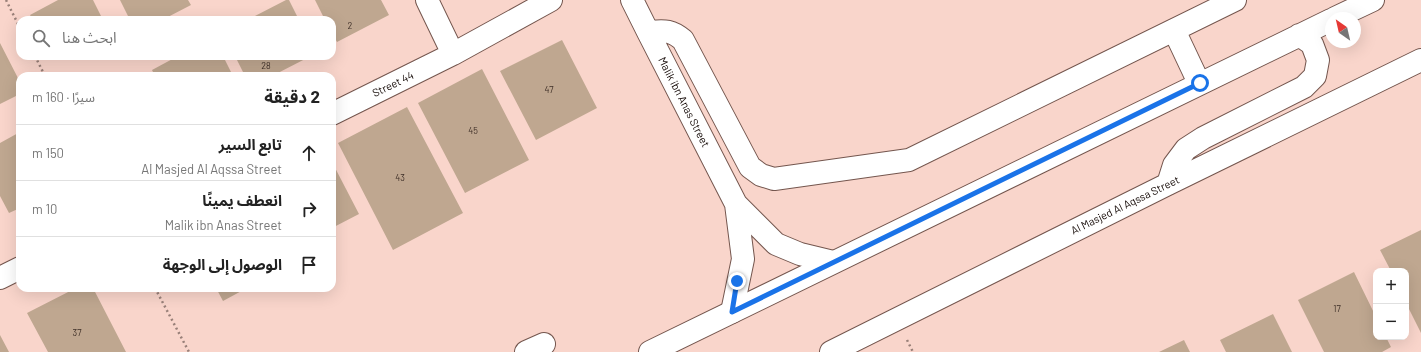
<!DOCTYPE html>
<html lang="ar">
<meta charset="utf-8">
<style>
:root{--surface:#fff;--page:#f2f2f2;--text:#222;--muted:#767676;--line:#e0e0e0}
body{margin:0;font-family:Barlow,"Noto Sans Arabic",sans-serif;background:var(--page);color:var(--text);direction:rtl}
.controls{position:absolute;right:12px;bottom:12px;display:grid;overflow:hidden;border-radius:8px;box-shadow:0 4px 16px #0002}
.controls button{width:36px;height:36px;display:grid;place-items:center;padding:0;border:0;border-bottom:1px solid var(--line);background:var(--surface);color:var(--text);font:20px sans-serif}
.compass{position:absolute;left:1325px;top:12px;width:36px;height:36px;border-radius:50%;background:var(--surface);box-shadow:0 4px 16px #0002;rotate:326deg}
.stop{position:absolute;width:12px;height:12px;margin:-9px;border:3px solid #1a73e8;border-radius:50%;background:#fff}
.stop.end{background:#1a73e8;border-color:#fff;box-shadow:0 1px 4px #0008}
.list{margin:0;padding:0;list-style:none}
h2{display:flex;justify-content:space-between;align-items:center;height:52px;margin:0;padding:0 16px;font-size:17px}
h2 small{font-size:13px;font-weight:400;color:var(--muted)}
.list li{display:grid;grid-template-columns:26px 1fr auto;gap:12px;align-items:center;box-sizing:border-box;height:56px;padding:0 16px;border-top:1px solid var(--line)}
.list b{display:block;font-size:15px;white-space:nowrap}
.list p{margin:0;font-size:13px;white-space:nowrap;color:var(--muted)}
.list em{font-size:13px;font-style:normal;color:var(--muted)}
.icon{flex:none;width:22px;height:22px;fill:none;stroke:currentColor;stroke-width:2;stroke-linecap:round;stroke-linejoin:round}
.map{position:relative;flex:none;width:1421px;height:352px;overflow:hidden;direction:ltr}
.search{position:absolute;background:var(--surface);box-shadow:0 4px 16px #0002;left:16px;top:16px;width:320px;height:44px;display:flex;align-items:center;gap:10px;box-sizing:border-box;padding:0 14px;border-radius:12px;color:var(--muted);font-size:15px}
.panel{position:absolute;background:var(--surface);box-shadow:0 4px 16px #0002;left:16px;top:72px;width:320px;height:220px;border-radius:12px;direction:rtl}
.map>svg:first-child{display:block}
</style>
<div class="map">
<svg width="1421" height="352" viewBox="0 0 1421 352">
<rect width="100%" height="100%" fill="#f9d5cb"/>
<path fill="#bfa790" d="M58,0h35l10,20h-70l-3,-5z
M120,0h68l3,5 -29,15h-32z
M286,0h3l10,20h-52z
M315,0h66l8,15 -52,27 -5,-9v-13h-7z
M562,40l35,68 -61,32 -36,-69z
M0,43l20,39v12l-20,10z
M178,56h45l10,20h-78l-3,-6z
M235,56h76l-39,20h-27z
M482,69l47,91 -64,33 -47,-90z
M407,107l56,106 -70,37 -55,-107z
M20,132v76l-11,5 -9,-17v-53z
M332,162l27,52 -27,14z
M1421,230v103l-15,-30v-32h-15l-11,-21z
M1354,272l22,45v20h10l5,10 -9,5h-58l-26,-52z
M76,288h17l33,64h-78l-21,-39z
M216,288h31l-24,13z
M1273,314l19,38h-66l-6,-12z
M0,335l9,17h-9z
M1184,340l6,12h-31z"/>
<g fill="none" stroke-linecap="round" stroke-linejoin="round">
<g stroke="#74564e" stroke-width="24">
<path id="minor" d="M427,0l26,54
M632,0l16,32 88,172 40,40 24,10 33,8
M1174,30l25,53
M648,32c15,-1 22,-3 35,8l67,127 11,8 13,4 135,-19 326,-160
M332,114l121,-60 98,-54
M0,278l20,-10
M732,312l11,-53 -7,-55
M526,352l18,-8"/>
</g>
<g stroke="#74564e" stroke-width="24">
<path id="major" d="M1335,18l38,-18
M1168,184l6,-19 12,-16 17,-11 101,-51 11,-11 3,-16 -6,-16 -13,-9
M650,352l681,-332
M831,352l337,-168 253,-124"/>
</g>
<path stroke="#998079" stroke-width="2.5" stroke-dasharray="2 3" stroke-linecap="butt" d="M6,0l14,28
M35,56l10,20
M155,288l34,64
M907,340l6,12"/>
<use href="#minor" stroke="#fff" stroke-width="22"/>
<use href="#major" stroke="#fff" stroke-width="22"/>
</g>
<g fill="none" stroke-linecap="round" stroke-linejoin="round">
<path stroke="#1a73e8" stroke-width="5" d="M737,281l-5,31 468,-229"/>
</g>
<g text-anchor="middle" stroke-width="3.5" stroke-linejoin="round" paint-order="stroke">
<g font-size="9" fill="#3f3028">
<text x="350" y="29">2</text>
<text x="266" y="69">28</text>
<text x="549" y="93">47</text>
<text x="473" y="134">45</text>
<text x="400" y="181">43</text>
<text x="1337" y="312">17</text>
<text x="77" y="336">37</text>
</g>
<g font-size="11" fill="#140906" stroke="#fff">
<text transform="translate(393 84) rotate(-26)" y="4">Street 44</text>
<text transform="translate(684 102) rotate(63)" y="4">Malik ibn Anas Street</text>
<text transform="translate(1125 205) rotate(-26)" y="4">Al Masjed Al Aqssa Street</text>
</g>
</g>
</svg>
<div class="controls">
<button>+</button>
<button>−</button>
</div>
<svg class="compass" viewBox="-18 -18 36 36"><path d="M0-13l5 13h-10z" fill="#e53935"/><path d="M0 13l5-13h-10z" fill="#767676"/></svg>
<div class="stop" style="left:1200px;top:83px"></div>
<div class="stop end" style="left:737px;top:281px"></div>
<div class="search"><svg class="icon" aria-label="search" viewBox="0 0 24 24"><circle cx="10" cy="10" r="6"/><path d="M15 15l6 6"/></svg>ابحث هنا</div>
<section class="panel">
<h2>2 دقيقة<small>سيرًا · 160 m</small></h2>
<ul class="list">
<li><svg class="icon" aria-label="ahead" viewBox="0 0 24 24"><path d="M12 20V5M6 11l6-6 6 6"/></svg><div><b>تابع السير</b><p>Al Masjed Al Aqssa Street</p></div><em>150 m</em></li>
<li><svg class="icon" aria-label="right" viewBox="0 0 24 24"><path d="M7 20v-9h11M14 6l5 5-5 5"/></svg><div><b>انعطف يمينًا</b><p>Malik ibn Anas Street</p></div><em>10 m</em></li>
<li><svg class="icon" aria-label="arrive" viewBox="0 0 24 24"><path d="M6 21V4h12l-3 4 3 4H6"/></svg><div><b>الوصول إلى الوجهة</b></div></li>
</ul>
</section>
</div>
